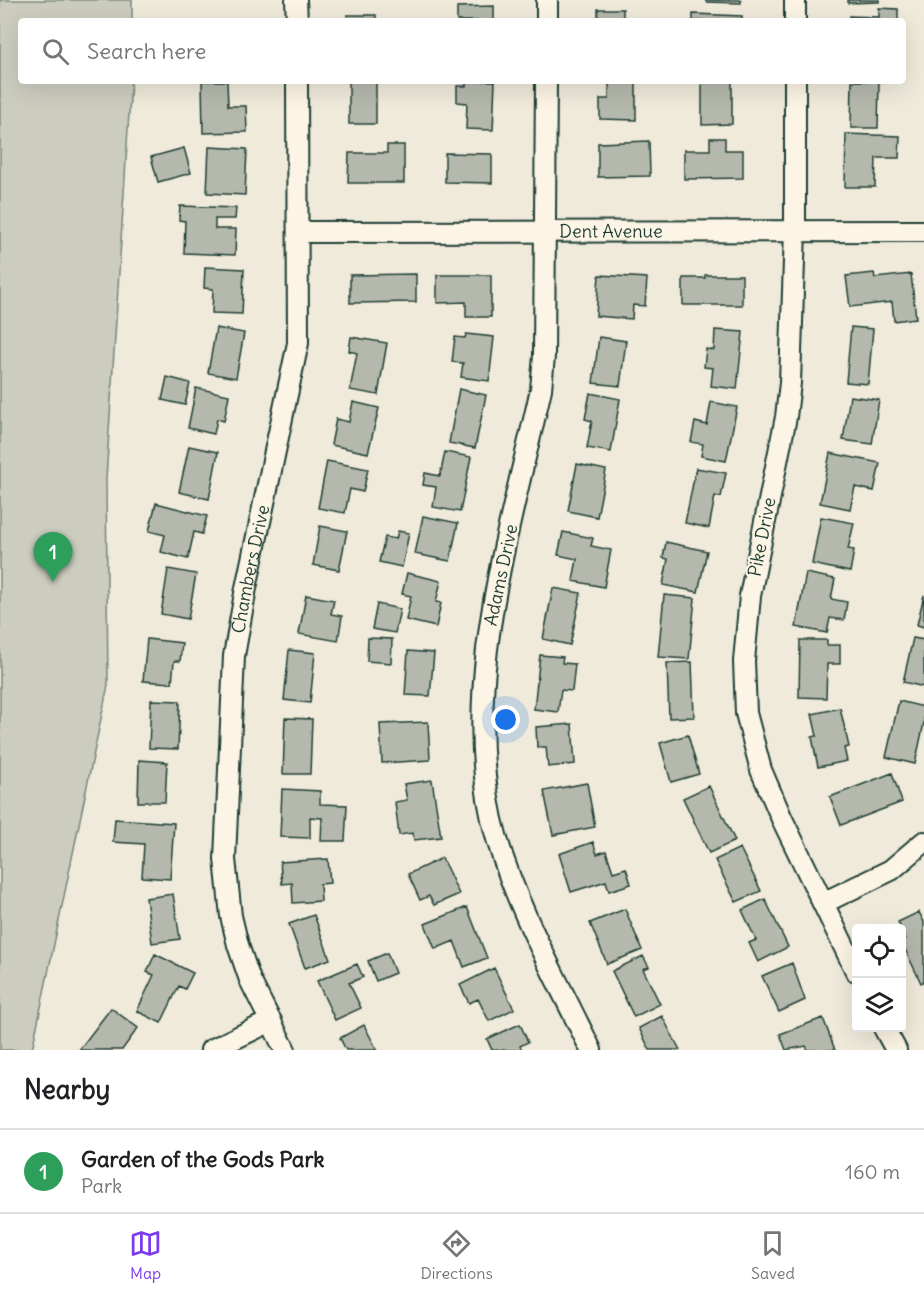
<!DOCTYPE html>
<style>
:root{--surface:#fff;--page:#f6f6f6;--text:#202124;--muted:#757577;--line:#e0e0e0;--accent:#7c3aed}
body{margin:0;font-family:Delius,sans-serif;background:var(--page);color:var(--text)}
.controls{position:absolute;right:18px;bottom:18px;display:grid;overflow:hidden;border-radius:6px;box-shadow:0 6px 24px #0002}
.controls button{width:54px;height:54px;display:grid;place-items:center;padding:0;border:0;border-bottom:2px solid var(--line);background:var(--surface);color:var(--text);font:30px sans-serif}
.you{position:absolute;left:506px;top:720px;width:21px;height:21px;margin:-15px;border:4px solid #fff;border-radius:50%;background:#1a73e8;box-shadow:0 0 0 9px #1a73e833}
.badge{display:grid;place-items:center;width:39px;height:39px;border-radius:50%;background:var(--accent);color:#fff;font-size:20px;font-weight:700}
.pin{position:absolute;translate:-50% -50px;filter:drop-shadow(0 2px 3px #0008)}
.pin::after{content:'';position:absolute;top:32px;width:21px;height:18px;background:inherit;clip-path:polygon(0 0,100% 0,50% 100%)}
.list{margin:0;padding:0;list-style:none}
h2{display:flex;justify-content:space-between;align-items:center;height:78px;margin:0;padding:0 24px;font-size:26px}
h2 small{font-size:20px;font-weight:400;color:var(--muted)}
.list li{display:grid;grid-template-columns:39px 1fr auto;gap:18px;align-items:center;box-sizing:border-box;height:84px;padding:0 24px;border-top:2px solid var(--line)}
.list b{display:block;font-size:22px;white-space:nowrap}
.list p{margin:0;font-size:20px;white-space:nowrap;color:var(--muted)}
.list em{font-size:20px;font-style:normal;color:var(--muted)}
.icon{flex:none;width:33px;height:33px;fill:none;stroke:currentColor;stroke-width:2;stroke-linecap:round;stroke-linejoin:round}
.map{position:relative;flex:none;width:924px;height:1050px;overflow:hidden}
.search{position:absolute;background:var(--surface);box-shadow:0 6px 24px #0002;left:18px;right:18px;top:18px;height:66px;display:flex;align-items:center;gap:15px;box-sizing:border-box;padding:0 21px;border-radius:6px;color:var(--muted);font-size:22px}
.sheet{height:162px;background:var(--surface)}
nav{display:flex;justify-content:space-around;align-items:center;box-sizing:border-box;height:84px;border-top:2px solid var(--line);background:var(--surface);font-size:16px;color:var(--muted)}
nav a{display:grid;justify-items:center;gap:3px}
nav .on{color:var(--accent)}
.map>svg:first-child{display:block}
</style>
<div class="map">
<svg width="924" height="1050" viewBox="0 0 924 1050">
<rect width="100%" height="100%" fill="#efeada"/>
<filter id="ink" filterUnits="userSpaceOnUse"><feTurbulence type="fractalNoise" baseFrequency=".0167" numOctaves="2"/><feDisplacementMap in="SourceGraphic" scale="12" xChannelSelector="R" yChannelSelector="G"/><feConvolveMatrix kernelMatrix="1 2 1 2 8 2 1 2 1" color-interpolation-filters="sRGB"/></filter>
<g filter="url(#ink)">
<path fill="#cccdbf" stroke="#76857a" stroke-width="1.5" d="M0,0h132v21h-111v60h110l-25,398 2,206 -76,365h-32z"/>
<path fill="#b5b9ad" stroke="#1f3d34" stroke-width="1.5" d="M706,0h35v3l-35,-1z
M848,0h31v2l-31,1z
M494,6v15h-37v-14z
M879,8l19,1v12h-49v-5l30,1z
M598,9h25v12h-25z
M693,14l49,2v5h-49z
M347,15h29v6h-29z
M202,81h25l1,25h18l1,26 -44,1z
M349,81h27v43h-27z
M466,81h29l-2,49 -27,-1 1,-26 -10,-1v-16h9z
M609,81h27v39l-36,-1v-20h9z
M702,81h30v43l-30,1z
M852,81h27l-1,47h-27z
M846,134l54,2 -1,22h-23l-1,29h-30z
M710,138h15v12h18v28l-59,1v-29h26z
M649,141l1,35 -52,1v-34z
M387,145h17v38h-56l1,-30h38z
M209,147l38,2 -2,46 -38,-2z
M184,148l7,25 -33,9 -7,-25z
M445,153l47,1v29l-47,-1z
M180,206l56,2 -1,11h-20v10h21l-1,26 -51,-2 1,-32 -6,-1z
M205,267l39,2 -2,45 -30,-1 1,-24 -9,-1z
M874,273l1,5 36,-4 5,44 -22,3 -2,-19 -42,5 -4,-31z
M416,274v28l-66,1v-28z
M437,275h54v42h-25v-15l-29,1z
M599,275l48,3 -2,28 -12,-1 -1,14 -36,-3z
M705,275h37v30h-59v-27h22z
M851,327l22,2 -5,55 -22,-2z
M216,328l28,5 -8,45 -28,-5z
M715,330l28,2 -6,57 -26,-3 2,-18 -9,-1 2,-18 8,1z
M466,334l28,3 -5,44 -28,-4 2,-14 -11,-1 3,-25 10,1z
M351,337l36,6 -9,52 -28,-5 7,-37 -8,-2z
M599,337l27,4 -6,45 -27,-3z
M167,377l23,6 -5,22 -23,-5z
M196,388l33,7 -5,26 -7,-2 -3,15 -26,-6z
M459,389l27,6 -11,53 -26,-5z
M590,393l30,6 -9,53 -24,-4 5,-27 -7,-2z
M850,396l29,4 -7,44 -29,-4z
M353,402l26,6 -11,45 -37,-8 5,-26 13,3z
M711,402l26,5 -11,54 -25,-5 2,-12 -12,-2 4,-20 12,3z
M189,446l29,6 -9,47 -30,-7z
M445,452l26,5 -11,55 -27,-5 3,-20 -13,-2 2,-12 15,3z
M830,453l50,10 -6,28 -19,-4 -5,22 -30,-6z
M327,461l41,8 -5,23 -13,-3 -5,24 -27,-5z
M577,464l29,6 -9,47 -29,-6z
M696,468l30,5 -5,24 -6,-1 -6,32 -24,-5z
M156,503l51,13 -5,18 -8,-2 -6,27 -27,-7 4,-17 -16,-4z
M423,516l35,7 -8,38 -35,-7z
M821,517l33,6 -6,26 6,1 -4,22 -38,-8z
M320,526l27,5 -8,39 -26,-5z
M398,531l11,2 -7,34 -23,-5 6,-25 11,2z
M563,532l30,6 -2,8 20,4 -7,37 -31,-6 4,-22 -19,-4z
M666,542l41,9 -9,41 -35,-7 5,-26 -5,-1z
M168,569l28,5 -8,45 -27,-5z
M407,573l34,8 -5,21 5,1 -5,24 -30,-7 5,-24 -9,-2z
M806,573l29,6 -4,20 16,3 -3,18 -14,-2 -3,15 -31,-6z
M553,588l28,5 -11,52 -27,-6z
M306,595l28,5 -3,14 11,2 -4,25 -39,-7z
M664,595l31,3 -6,61 -31,-2z
M924,595v32l-7,-2z
M377,604l23,5 -5,24 -23,-4z
M368,638l24,1 -1,24 -24,-2z
M913,638l11,2v47l-21,-5z
M147,639l35,4 -2,18h-6l-2,22 -29,-2z
M800,640h27v5h13v19h-13l-1,34 -27,-1z
M289,650l26,3 -5,50 -26,-3z
M408,651l26,2 -4,43 -25,-1z
M540,655l23,2 -1,6 13,1 -3,27 -11,-1 -3,22 -24,-3z
M692,662l2,55 -25,1 -2,-55z
M151,700l29,1 -2,48 -29,-1z
M899,701l25,6v16l-9,41 -29,-7z
M840,708l9,39 -5,1 3,13 -29,6 -6,-30 5,-1 -5,-22z
M285,718l27,1 -2,55h-27z
M428,722l2,38 -48,3 -2,-39z
M572,724l3,40 -27,3 -2,-20h-9l-1,-20z
M688,735l11,39 -28,8 -11,-39z
M139,760l28,2 -2,40h-27z
M892,773l10,29 -61,23 -11,-28z
M432,780l9,57 -27,3 -1,-7 -14,2 -4,-33 12,-2 -3,-16z
M587,783l8,44 -42,8 -9,-44z
M709,786l26,55 -26,12 -26,-55z
M282,789l38,2v13l27,1 -2,36h-24l1,-23 -12,-1v21l-30,-1z
M115,819l59,4 -4,56 -28,-2 2,-33 -31,-2z
M593,842l4,12 9,-3 7,21 13,-4 5,16 -22,7 -3,-10 -35,11 -12,-38z
M740,848l21,43 -25,11 -21,-42z
M442,858l17,36 -25,11 -5,-9 -9,4 -12,-26z
M328,859l2,24 -10,1 1,17 -28,2 -1,-20 -10,1 -2,-22z
M173,894l7,45 -28,4 -6,-45z
M765,899l23,48 -30,15 -9,-19 7,-3 -14,-30z
M467,907l20,51 -23,9 -10,-26 -19,8 -10,-25z
M625,909l17,41 -35,14 -17,-41z
M919,912l5,10v59l-3,2 -19,-40 4,-4 -8,-17z
M314,915l16,44 -25,9 -16,-44z
M387,953l8,20 -19,8 -8,-20z
M155,954l38,19 -8,16 -6,-3 -18,37 -24,-12 17,-36 -7,-3z
M643,956l6,11 -6,2 17,35 -26,13 -22,-46z
M792,963l13,37 -26,12 -17,-36z
M357,964l6,13 -14,6 12,25 -26,12 -18,-39z
M494,968l20,41 -25,12 -11,-22 -9,4 -9,-18z
M111,1008l27,20 -16,22h-43z
M662,1016l18,34h-30l-11,-22z
M823,1018l12,32h-27l-2,-4 -20,4 -6,-16z
M520,1024l8,18 -8,4 2,4h-30l-5,-11z
M364,1025l13,25h-31l-6,-12z"/>
<g fill="none" stroke-linecap="round" stroke-linejoin="round">
<g stroke="#1f3d34" stroke-width="24">
<g id="minor">
<path d="M296,0l1,21"/>
<path d="M795,0v21"/>
<path d="M547,21v-21"/>
<path d="M546,81l-2,275 -3,33c-31,140 -85,308 -44,450 22,74 61,142 94,211"/>
<path d="M795,81v149l-5,153 -4,34 -36,179 -6,65 2,52 15,57 21,49 74,152"/>
<path id="s1" d="M299,232l625,-1"/>
<path d="M823,903l68,-33 33,-28"/>
<path d="M884,1028l12,22"/>
<path d="M211,1050l60,-29"/>
<path id="s2" d="M285,1050l-35,-70 -12,-35 -7,-29 -6,-57 9,-203 12,-68 52,-245 -1,-262"/>
</g>
</g>
<use href="#minor" stroke="#fcf5e5" stroke-width="20"/>
</g>
</g>
<g text-anchor="middle" stroke-width="4.5" stroke-linejoin="round" paint-order="stroke">
<g font-size="18" fill="#1f3d34" stroke="#fcf5e5">
<text dy="6" stroke="none"><textPath href="#s1" startOffset="312">Dent Avenue</textPath></text>
<text transform="translate(762 537) rotate(-79)" y="6">Pike Drive</text>
<text dy="6" stroke="none"><textPath href="#s2" startOffset="494">Chambers Drive</textPath></text>
<text transform="translate(501 575) rotate(-78)" y="6">Adams Drive</text>
</g>
</g>
</svg>
<div class="controls">
<button><svg class="icon" aria-label="locate" viewBox="0 0 24 24"><circle cx="12" cy="12" r="6"/><path d="M12 2v4M12 18v4M2 12h4M18 12h4"/></svg></button>
<button><svg class="icon" aria-label="layers" viewBox="0 0 24 24"><path d="M12 4l9 5-9 5-9-5zM3 14l9 5 9-5"/></svg></button>
</div>
<div class="you"></div>
<div class="pin badge" style="left:53px;top:582px;background:#2e9e5b">1</div>
<div class="search"><svg class="icon" aria-label="search" viewBox="0 0 24 24"><circle cx="10" cy="10" r="6"/><path d="M15 15l6 6"/></svg>Search here</div>
</div>
<section class="sheet">
<h2>Nearby<small></small></h2>
<ul class="list">
<li><span class="badge" style="background:#2e9e5b">1</span><div><b>Garden of the Gods Park</b><p>Park</p></div><em>160 m</em></li>
</ul>
</section>
<nav>
<a class="on"><svg class="icon" aria-label="map" viewBox="0 0 24 24"><path d="M3 6l6-2 6 2 6-2v14l-6 2-6-2-6 2zM9 4v14M15 6v14"/></svg>Map</a>
<a><svg class="icon" aria-label="directions" viewBox="0 0 24 24"><path d="M12 3l9 9-9 9-9-9zM9 14v-3h6M13 9l2 2-2 2"/></svg>Directions</a>
<a><svg class="icon" aria-label="saved" viewBox="0 0 24 24"><path d="M7 4h10v16l-5-4-5 4z"/></svg>Saved</a>
</nav>
